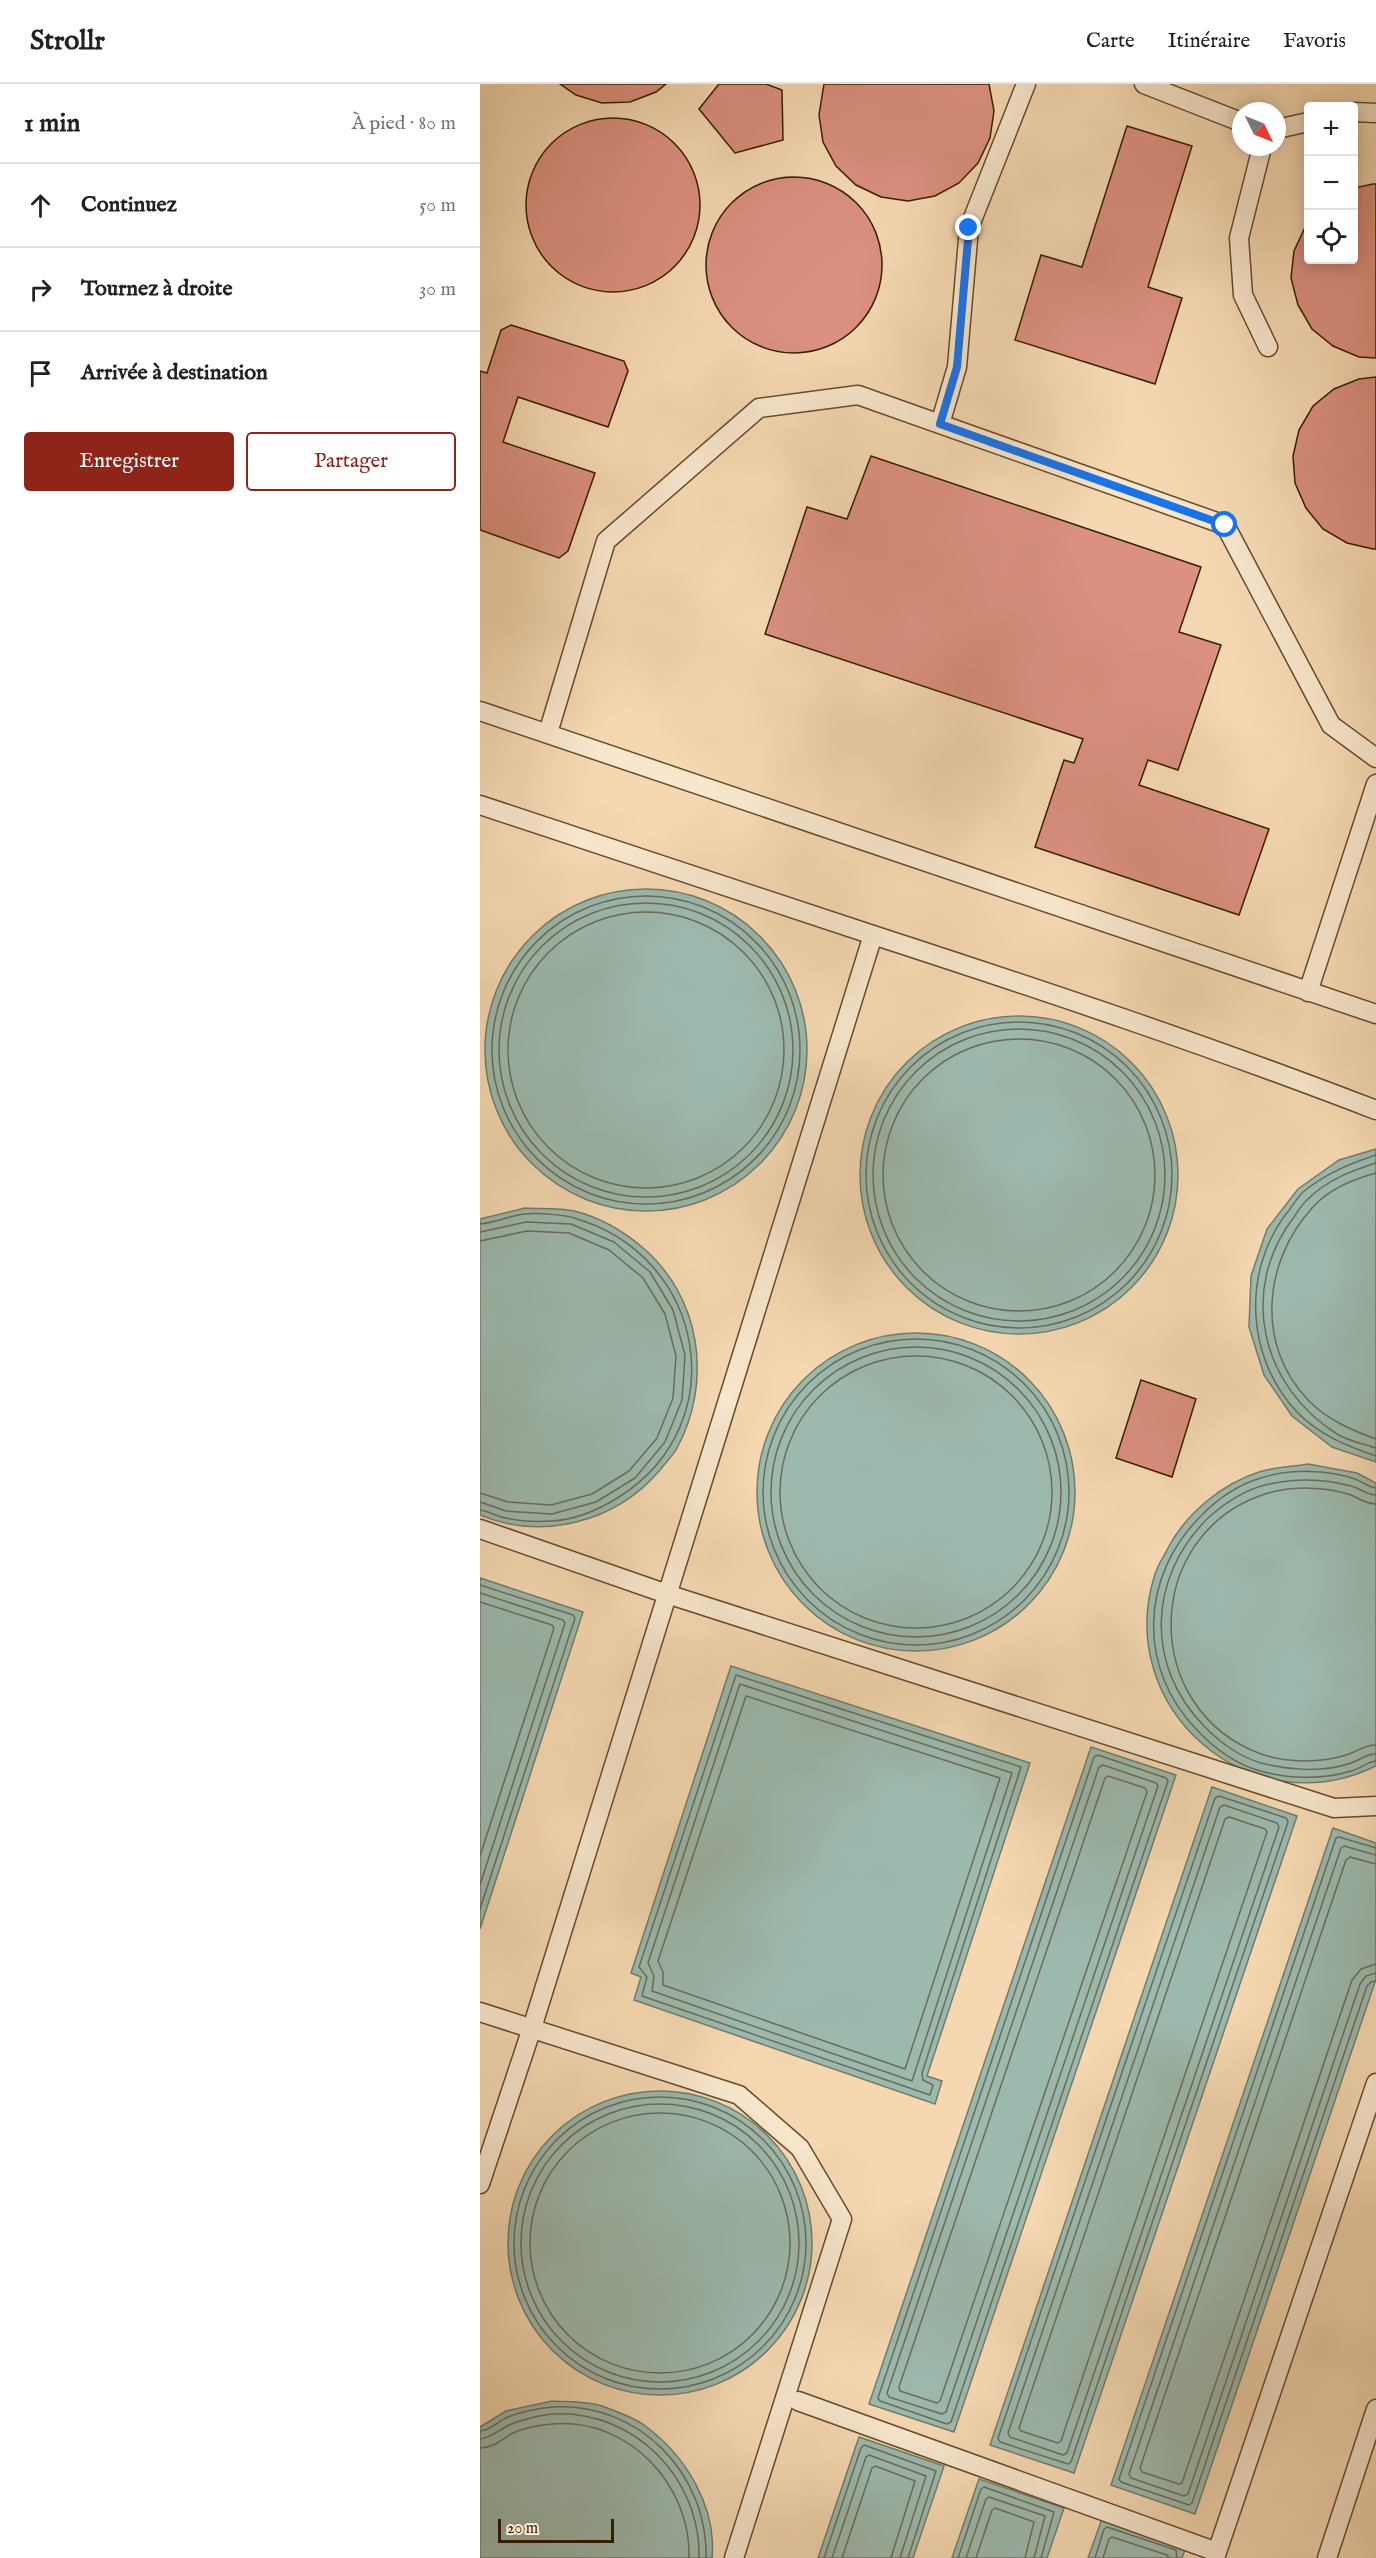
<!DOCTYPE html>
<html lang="fr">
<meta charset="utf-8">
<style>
:root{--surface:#fff;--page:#f6f6f6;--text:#222;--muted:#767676;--line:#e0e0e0;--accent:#8f2418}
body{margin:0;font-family:"IM FELL English",serif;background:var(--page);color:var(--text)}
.controls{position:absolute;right:18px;top:18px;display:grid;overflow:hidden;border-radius:6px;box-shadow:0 3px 15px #0003}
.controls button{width:54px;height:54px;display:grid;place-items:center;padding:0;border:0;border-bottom:2px solid var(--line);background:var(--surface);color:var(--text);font:30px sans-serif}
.compass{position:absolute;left:752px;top:18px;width:54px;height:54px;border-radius:50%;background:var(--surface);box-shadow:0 3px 15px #0003;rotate:133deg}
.scale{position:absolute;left:18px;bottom:15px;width:116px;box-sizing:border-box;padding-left:6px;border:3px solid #371e01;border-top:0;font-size:16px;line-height:21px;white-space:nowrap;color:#371e01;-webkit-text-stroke:4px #f8e6cd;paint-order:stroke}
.stop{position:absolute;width:18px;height:18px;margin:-14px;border:4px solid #1a73e8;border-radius:50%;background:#fff}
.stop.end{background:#1a73e8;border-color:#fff;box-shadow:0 2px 6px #0008}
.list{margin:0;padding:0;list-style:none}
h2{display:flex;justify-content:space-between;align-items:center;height:78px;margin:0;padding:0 24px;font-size:26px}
h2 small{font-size:20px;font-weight:400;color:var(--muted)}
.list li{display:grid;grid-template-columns:39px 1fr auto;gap:18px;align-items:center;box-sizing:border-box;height:84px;padding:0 24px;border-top:2px solid var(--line)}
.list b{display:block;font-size:22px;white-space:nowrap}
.list em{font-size:20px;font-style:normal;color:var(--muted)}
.actions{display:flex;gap:12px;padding:18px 24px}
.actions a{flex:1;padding:14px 0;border:2px solid var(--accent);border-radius:6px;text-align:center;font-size:21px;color:var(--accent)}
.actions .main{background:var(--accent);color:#fff}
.icon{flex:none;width:33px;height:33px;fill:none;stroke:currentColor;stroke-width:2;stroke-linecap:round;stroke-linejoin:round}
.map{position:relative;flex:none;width:896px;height:2474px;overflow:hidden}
header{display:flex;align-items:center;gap:36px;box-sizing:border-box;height:84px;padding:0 30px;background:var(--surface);border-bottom:2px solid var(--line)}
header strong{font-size:28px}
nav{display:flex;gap:33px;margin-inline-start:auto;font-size:21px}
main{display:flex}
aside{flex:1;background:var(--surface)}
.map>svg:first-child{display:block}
</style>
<header>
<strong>Strollr</strong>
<nav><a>Carte</a><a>Itinéraire</a><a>Favoris</a></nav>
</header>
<main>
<aside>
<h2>1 min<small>À pied · 80 m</small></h2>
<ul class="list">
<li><svg class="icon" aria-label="ahead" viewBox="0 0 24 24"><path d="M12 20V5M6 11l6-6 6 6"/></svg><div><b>Continuez</b></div><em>50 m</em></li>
<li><svg class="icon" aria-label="right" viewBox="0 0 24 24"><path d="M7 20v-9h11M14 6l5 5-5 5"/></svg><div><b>Tournez à droite</b></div><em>30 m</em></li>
<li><svg class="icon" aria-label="arrive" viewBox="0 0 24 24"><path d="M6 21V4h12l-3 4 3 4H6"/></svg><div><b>Arrivée à destination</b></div></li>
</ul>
<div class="actions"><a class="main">Enregistrer</a><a>Partager</a></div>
</aside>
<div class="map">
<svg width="896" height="2474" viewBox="0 0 896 2474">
<rect width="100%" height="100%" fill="#f5d8b2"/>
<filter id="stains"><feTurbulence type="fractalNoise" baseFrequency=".00333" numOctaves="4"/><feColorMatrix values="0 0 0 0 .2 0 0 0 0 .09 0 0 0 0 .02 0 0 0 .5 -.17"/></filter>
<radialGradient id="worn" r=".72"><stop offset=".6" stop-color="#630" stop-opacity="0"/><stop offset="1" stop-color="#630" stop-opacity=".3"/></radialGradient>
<path fill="#9cb9ae" stroke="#747b69" stroke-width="1.5" d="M5 966a161 161 0 1 1 322 0a161 161 0 1 1-322 0Z
M380 1091a159 159 0 1 1 318 0a159 159 0 1 1-318 0Z
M896,1065v313l-44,-15 -40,-31 -28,-41 -15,-48 2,-51 16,-47 31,-40 41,-29z
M45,1124c15,1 34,0 49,3 25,6 49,20 68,36 59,50 71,134 35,201 -4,8 -12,15 -17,22 -44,52 -117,71 -180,45v-296z
M277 1408a159 159 0 1 1 318 0a159 159 0 1 1-318 0Z
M828,1380l49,9 19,10v283c-126,62 -264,-58 -221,-192 3,-10 10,-19 14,-28 19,-34 53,-62 90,-74 15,-5 33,-5 49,-8z
M0,1494l103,34 -103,317z
M251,1582l299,97 -103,313 15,5 -7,23 -301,-104 7,-23 -10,-4z
M611,1663l85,28 -222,657 -85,-28z
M732,1703l85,29 -223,657 -84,-28z
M853,1744l43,15v136l-181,535 -84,-29z
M28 2159a152 152 0 1 1 304 0a152 152 0 1 1-304 0Z
M72,2317c16,1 35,0 50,5 13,5 31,11 42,19 41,30 73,81 68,133h-232v-131l26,-16z
M379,2353l85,29 -31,92h-95z
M499,2395l85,29 -17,50h-95z
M622,2435l84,28 -4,11h-94z"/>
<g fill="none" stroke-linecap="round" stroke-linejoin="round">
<path stroke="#6a6c58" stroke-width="1.5" d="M12 966a154 154 0 1 1 308 0a154 154 0 1 1-308 0Z
M19 966a147 147 0 1 1 294 0a147 147 0 1 1-294 0Z
M28 966a138 138 0 1 1 276 0a138 138 0 1 1-276 0Z
M386 1091a153 153 0 1 1 306 0a153 153 0 1 1-306 0Z
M393 1091a146 146 0 1 1 292 0a146 146 0 1 1-292 0Z
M403 1091a136 136 0 1 1 272 0a136 136 0 1 1-272 0Z
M896,1071c-27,9 -51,19 -73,37 -6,6 -11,15 -17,22 -44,58 -40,144 11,198 22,23 50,34 79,44
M896,1079c-25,8 -49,17 -68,36 -6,5 -10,12 -14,18 -56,73 -33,169 43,217 11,7 27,10 39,14
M896,1089c-22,6 -47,16 -63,34 -50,54 -58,139 -4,194 19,19 42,29 67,38
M0,1140c15,-1 29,-8 44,-10 14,-1 37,0 50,4 131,37 162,205 45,279 -19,12 -44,23 -68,24 -14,1 -32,0 -45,-3 -9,-1 -17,-7 -26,-8
M0,1148l46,-10 45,2 43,18 36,30 23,38 12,45 -3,45 -17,42 -30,36 -39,24 -44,12 -46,-3 -26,-9
M0,1157l47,-10 42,2 40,17 34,28 22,36 11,42 -3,42 -16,40 -28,33 -37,23 -41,11 -43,-3 -28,-9
M283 1408a153 153 0 1 1 306 0a153 153 0 1 1-306 0Z
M291 1408a145 145 0 1 1 290 0a145 145 0 1 1-290 0Z
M300 1408a136 136 0 1 1 272 0a136 136 0 1 1-272 0Z
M896,1404c-8,-1 -13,-6 -21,-9 -28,-10 -65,-10 -94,-1 -22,6 -44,21 -60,38 -61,60 -64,153 -4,214 16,17 37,33 60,40 29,9 65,10 94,1 9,-2 16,-9 25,-10
M896,1411c-10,0 -16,-7 -25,-9 -29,-8 -57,-8 -86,-1 -21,5 -43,20 -58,34 -59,59 -62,147 -3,207 15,16 36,31 57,37 27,7 62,10 90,0 9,-3 15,-9 25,-9
M896,1420c-10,0 -16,-5 -25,-9 -25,-9 -60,-9 -86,-1 -123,40 -126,215 -4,260 25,9 60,9 85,1 11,-3 18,-10 30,-10
M0,1501l93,30 2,3 -95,291
M0,1509l83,27 2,3 -85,262
M0,1518l72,23 2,3 -74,228
M256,1591l285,92 -99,306 1,7 10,5 -3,10 -288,-99 5,-19 -8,-10z
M260,1600l272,89 -100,308 -260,-90 2,-15 -6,-13z
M266,1612l254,82 -95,291 -242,-84v-13l-5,-11z
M618,1671l68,23 2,3 -217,641 -4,2 -67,-23 -2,-3 216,-641z
M623,1681l53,18 2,3 -212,626 -4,2 -53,-17 -2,-4 212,-626z
M628,1692l37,12 2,4 -207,609 -3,2 -37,-12 -1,-4 206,-609z
M739,1712l67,22 2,4 -217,640 -3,2 -68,-22 -2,-4 217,-640z
M744,1721l53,18 2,4 -212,626 -4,2 -53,-18 -2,-4 212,-626z
M749,1733l36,12 2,3 -206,609 -3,2 -37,-12 -2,-3 206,-609z
M896,1764l-37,-11 -3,1 -217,641 2,3 68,23 3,-2 175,-517 4,-4 5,-1
M896,1771l-32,-9 -3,2 -212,626 2,4 53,18 4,-2 172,-510 6,-8 10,-3
M896,1780l-26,-7 -4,3 -206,608 2,4 37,12 3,-1 170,-503 9,-11 15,-5
M34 2159a146 146 0 1 1 292 0a146 146 0 1 1-292 0Z
M41 2159a139 139 0 1 1 278 0a139 139 0 1 1-278 0Z
M50 2159a130 130 0 1 1 260 0a130 130 0 1 1-260 0Z
M0,2347c11,-1 18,-10 28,-14 12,-5 32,-9 45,-10 86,-5 155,67 153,151
M0,2355c11,-1 19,-9 29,-14 11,-5 32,-10 44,-11 81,-4 148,64 146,144
M0,2364c13,0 22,-9 33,-15 11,-5 28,-8 40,-9 76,-6 138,61 136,134
M344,2474l37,-110 3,-3 72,26 -28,87
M352,2474l34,-101 3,-2 57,21 -26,82
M362,2474l30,-90 3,-2 40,15 -24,77
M478,2474l23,-69 3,-2 70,25 -13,46
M486,2474l20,-59 3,-2 56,19 -11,42
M496,2474l16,-48 3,-2 39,14 -9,36
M615,2474l9,-29 3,-2 69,23 1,8
M623,2474l6,-19 3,-2 55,18 2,3"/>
</g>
<path fill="#db9080" stroke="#371e01" stroke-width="1.5" d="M80,0h106l-10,8 -26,10 -28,1 -26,-8z
M239,0h47l16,6 1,50 -48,13 -36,-44z
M344,0h165l5,27 -4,27 -12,25 -19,20 -24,13 -27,5 -27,-4 -25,-12 -20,-19 -13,-24 -4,-27z
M46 121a87 87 0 1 1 174 0a87 87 0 1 1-174 0Z
M647,42l65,20 -44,141 34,11 -27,86 -140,-44 26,-85 41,12z
M226 181a88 88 0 1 1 176 0a88 88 0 1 1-176 0Z
M893,100h3v174l-17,-1 -26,-11 -21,-17 -14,-24 -7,-27 3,-27 14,-30v39h46v-72z
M31,241l113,36 4,10 -20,56 -90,-30 -15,45 92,31 -27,78 -9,7 -79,-28v-159l7,2 14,-43z
M896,293v172h-3l-26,-6 -24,-14 -17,-21 -11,-25 -2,-27 6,-26 14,-24 21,-17 25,-10z
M391,372l330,111 -22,65 42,13 -43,125 -30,-10 -9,25 130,44 -30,86 -204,-68 29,-87 10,3 9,-24 -318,-105 42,-127 40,12z
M661,1296l55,19 -24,78 -56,-19z"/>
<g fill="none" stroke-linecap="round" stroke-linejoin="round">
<g stroke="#664c2d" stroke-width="21">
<path id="service" d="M664,0l97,38
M874,28l22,1
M797,45l31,-7
M782,63l-23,91 4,57 25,52
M460,340l17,-57 12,-139 57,-144
M0,627l896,303
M68,649l58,-192 153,-133 99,-13 367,130 106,200 45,33
M0,721l393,130
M828,908l68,-208
M0,1445l187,65 667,214 42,-2
M0,1928l259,83 61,53 42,71 -108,339
M0,2100l52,-156 341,-1093c169,55 337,111 503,175
M318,2317l419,151
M735,2474l161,-475
M847,2474l49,-149"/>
</g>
<use href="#service" stroke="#f8e6cd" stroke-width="18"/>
</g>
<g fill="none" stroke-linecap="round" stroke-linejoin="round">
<path stroke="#1a73e8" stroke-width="8" d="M489,144l-12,139 -17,57 285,101"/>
</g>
<rect width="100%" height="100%" filter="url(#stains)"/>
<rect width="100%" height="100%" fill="url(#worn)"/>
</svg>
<div class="controls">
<button>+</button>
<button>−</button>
<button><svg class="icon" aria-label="locate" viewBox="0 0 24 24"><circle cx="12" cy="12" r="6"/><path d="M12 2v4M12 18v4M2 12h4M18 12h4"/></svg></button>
</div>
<svg class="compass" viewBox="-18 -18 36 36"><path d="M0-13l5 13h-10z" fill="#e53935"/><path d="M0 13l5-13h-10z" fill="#767676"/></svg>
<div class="scale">20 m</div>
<div class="stop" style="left:745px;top:441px"></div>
<div class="stop end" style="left:489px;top:144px"></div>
</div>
</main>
